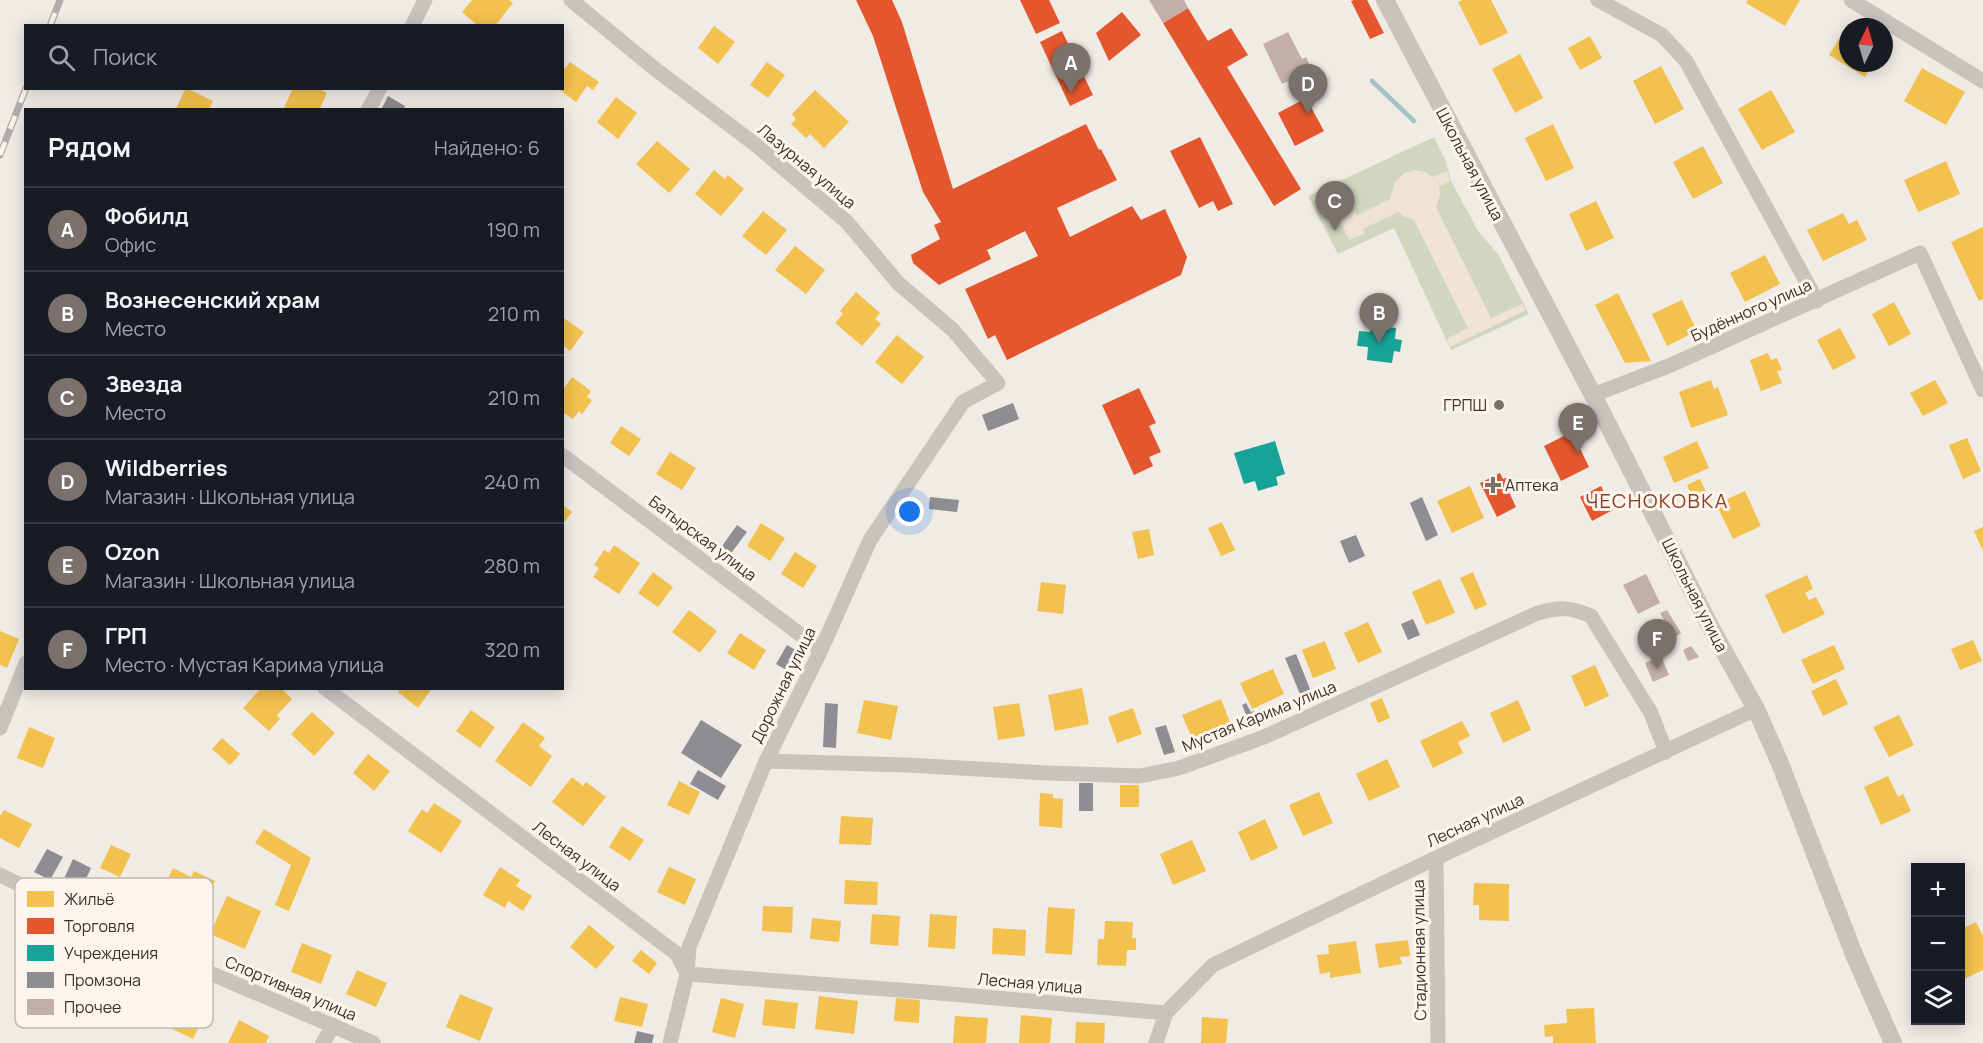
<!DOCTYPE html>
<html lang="ru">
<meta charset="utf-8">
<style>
:root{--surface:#171b24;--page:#20242c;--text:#f1f3f6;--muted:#9ea1a6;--line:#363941;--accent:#7a716c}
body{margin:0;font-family:Manrope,sans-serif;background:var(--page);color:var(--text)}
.controls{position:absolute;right:18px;bottom:18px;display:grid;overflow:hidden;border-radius:0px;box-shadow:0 3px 15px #0003}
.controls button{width:54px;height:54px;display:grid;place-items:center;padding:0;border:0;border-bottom:2px solid var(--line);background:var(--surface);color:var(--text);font:30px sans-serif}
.compass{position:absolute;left:1839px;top:18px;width:54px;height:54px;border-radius:50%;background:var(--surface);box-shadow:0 3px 15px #0003;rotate:5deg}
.you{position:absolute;left:910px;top:512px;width:21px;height:21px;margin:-15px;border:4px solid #fff;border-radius:50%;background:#1a73e8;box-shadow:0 0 0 9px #1a73e833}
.badge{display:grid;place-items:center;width:39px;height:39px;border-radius:50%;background:var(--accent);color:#fff;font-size:20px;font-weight:700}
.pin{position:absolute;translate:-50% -50px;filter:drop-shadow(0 2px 3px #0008)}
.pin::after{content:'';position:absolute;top:32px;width:21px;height:18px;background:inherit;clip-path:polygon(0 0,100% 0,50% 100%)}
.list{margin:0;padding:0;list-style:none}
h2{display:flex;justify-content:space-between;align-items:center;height:78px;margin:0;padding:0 24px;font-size:26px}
h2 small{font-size:20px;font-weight:400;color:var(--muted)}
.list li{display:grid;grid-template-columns:39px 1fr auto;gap:18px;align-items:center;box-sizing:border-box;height:84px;padding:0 24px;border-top:2px solid var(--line)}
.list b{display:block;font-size:22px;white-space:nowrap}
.list p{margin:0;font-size:20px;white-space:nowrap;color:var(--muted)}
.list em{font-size:20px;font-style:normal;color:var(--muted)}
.icon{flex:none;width:33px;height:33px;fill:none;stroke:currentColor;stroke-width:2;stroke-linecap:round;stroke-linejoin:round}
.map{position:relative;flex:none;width:1983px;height:1043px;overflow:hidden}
.search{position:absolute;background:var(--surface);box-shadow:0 3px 15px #0003;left:24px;top:24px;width:540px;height:66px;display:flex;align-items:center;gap:15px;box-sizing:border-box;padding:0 21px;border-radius:0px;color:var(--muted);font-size:22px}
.panel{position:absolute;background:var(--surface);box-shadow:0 3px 15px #0003;left:24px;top:108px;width:540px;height:582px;border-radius:0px}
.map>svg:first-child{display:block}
</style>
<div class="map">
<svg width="1983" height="1043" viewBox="0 0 1983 1043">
<rect width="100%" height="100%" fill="#f0ebe5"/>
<path fill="#d1d6bf" d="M1434,137l11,22 6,22 27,50 20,23 31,60 -78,36 -57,-122 -56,26 -30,-58z"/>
<path fill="#eee3d5" d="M1415,170l10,2 8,5 14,-6 3,10 -11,6 1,7 -4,13 55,111 31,-14 4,6 -76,37 -3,-8 21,-11 -54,-108 -9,-3 -7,-5 -35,17 2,4 -16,7 -10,-22 16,-7 2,4 33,-16 5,-17 9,-9z"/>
<path fill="#f2c14e" d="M472,0h37l4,3 -18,23h-17l-16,-14z
M1462,0h29l17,33 -28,13 -22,-44z
M1748,0h52l-15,26 -39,-23z
M1848,24v39h25l-8,14 -36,-22z
M714,26l21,16 -17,22 -20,-16z
M1590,36l12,22 -22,12 -12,-22z
M1520,54l23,44 -28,15 -23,-44z
M570,62l29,20 -6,8 -6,-4 -11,16 -19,-14h5v-16z
M767,62l18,13 -17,23 -18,-13z
M1661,66l23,43 -29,15 -22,-43z
M1922,68l43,24 -19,33 -42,-24z
M186,88l27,13 -4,9h-34z
M293,88h25l9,5 -8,17h-36z
M815,90l34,32 -25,26 -14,-14 -4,4 -15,-14 5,-5 -4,-5z
M1771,90l24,42 -33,18 -24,-41z
M616,97l21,16 -19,26 -21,-17z
M1553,124l21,44 -28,13 -21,-43z
M657,141l33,28 -21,24 -33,-29z
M1703,146l20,37 -30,16 -20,-37z
M1946,161l14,33 -42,18 -14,-32z
M714,170l11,9 3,-4 16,14 -23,27 -26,-22z
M1596,201l18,37 -28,13 -17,-37z
M763,211l24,19 -21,25 -24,-19z
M1843,213l6,11 8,-4 10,20 -44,21 -16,-31z
M1983,227v72l-4,2 -28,-59z
M795,246l30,24 -19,24 -31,-24z
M1765,255l15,29 -35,18 -15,-29z
M856,292l24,21 -5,6 6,5 -19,22 -27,-23 8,-9 -3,-3z
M1618,293l33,68 -26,2 -30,-58z
M1682,300l15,31 -30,15 -15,-32z
M1894,302l17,32 -22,12 -17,-32z
M562,317l22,15 -14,19 -6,-5 -2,2z
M1840,328l16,30 -23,12 -16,-30z
M897,335l27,22 -22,27 -27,-22z
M1768,353l3,7 6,-2 5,12 -5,1 5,12 -21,8 -11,-31z
M572,377l19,14 -4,6 5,3 -10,14 -3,-3 -6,8 -11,-7v-21z
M1711,380l3,9 4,-2 10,28 -37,13 -12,-36z
M1935,380l13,23 -25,13 -13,-23z
M621,426l20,13 -12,17 -19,-13z
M1967,438l14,33 -18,8 -14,-34z
M1697,441l12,27 -35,15 -11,-26z
M670,452l26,16 -14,22 -26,-16z
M1700,479l6,13 -14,6 -5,-13z
M1470,486l14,32 -32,15 -15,-32z
M1745,491l16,35 -28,13 -17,-35z
M562,504l10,8 -10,13z
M1222,522l13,28 -14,6 -13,-28z
M761,523l24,15 -15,23 -23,-15z
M1983,527v24l-9,-20z
M1149,529l5,26 -16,4 -6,-27z
M614,545l26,18 -21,31 -26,-17 6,-9 -5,-3 10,-15 5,3z
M795,552l22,14 -14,22 -22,-14z
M653,572l20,15 -15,20 -20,-14z
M1473,572l14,33 -12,5 -15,-32z
M1807,575l6,14 -8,4 4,7 7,-3 9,17 -42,20 -18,-39z
M1440,579l15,34 -29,12 -14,-33z
M1041,582l25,3 -3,29 -26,-3z
M689,610l28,21 -17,22 -28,-21z
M1368,622l14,30 -24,11 -14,-30z
M0,631l19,8 -12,29 -7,-3z
M740,633l26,17 -12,20 -27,-17z
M1973,640l9,21 -22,9 -9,-21z
M1325,641l11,28 -23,9 -11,-28z
M1834,645l11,24 -32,15 -12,-24z
M1595,665l14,31 -24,11 -14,-31z
M1273,669l11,25 -32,15 -12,-26z
M1836,679l12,25 -25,12 -12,-25z
M261,688h20l11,11 -15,16 3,4 -11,12 -26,-23z
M401,688h31l-14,20 -20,-16z
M1082,688l7,36 -34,7 -7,-36z
M1382,698l8,20 -12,5 -8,-20z
M1221,699l10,26 -38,16 -11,-26z
M864,700l34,6 -7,34 -34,-7z
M1518,700l13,30 -28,13 -13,-30z
M1019,703l6,33 -27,4 -5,-33z
M1133,708l9,26 -25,9 -9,-26z
M471,710l24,17 -15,21 -24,-17z
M312,712l23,21 -21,23 -23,-22z
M1899,715l15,30 -25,12 -16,-30z
M1462,721l8,15 -12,6 5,11 -30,15 -13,-27z
M523,722l22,16 -6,8 13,10 -21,31 -36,-26z
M29,727l26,11 -12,30 -26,-10z
M222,738l18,16 -10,11 -18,-16z
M368,754l22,17 -16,20 -21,-18z
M1387,759l13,28 -31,14 -13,-27z
M1888,776l10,21 5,-3 8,17 -30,14 -17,-38z
M572,777l11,9 3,-4 20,15 -23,29 -31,-24z
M679,781l21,11 -11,23 -22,-10z
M1120,785h19v22h-19z
M1319,792l14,31 -30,13 -14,-31z
M1040,793l13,1v4l10,1 -1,29 -23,-2z
M434,803l28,18 -21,32 -33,-22 14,-22 5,4z
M4,810l28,14 -13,24 -19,-10v-23h1z
M841,816l32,2 -2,27 -32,-1z
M1265,819l13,29 -27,13 -13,-29z
M622,826l22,14 -14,21 -21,-14z
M264,829l47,29 -22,53 -14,-6 16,-40 -36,-22z
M1192,840l14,31 -33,14 -13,-31z
M111,845l20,9 -11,23 -20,-9z
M500,867l20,13 -4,6 16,10 -9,15 -15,-10 -3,7 -22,-13z
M669,867l27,12 -11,26 -28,-13z
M173,868l18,9 3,-6 21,10 -19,42 -40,-19z
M845,880l33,2 -1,23 -33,-1z
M1474,883l35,1v37l-30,-1v-15h-6z
M227,896l34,15 -16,38 -35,-15z
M763,906l30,1 -1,26 -30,-2z
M1048,907l27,2 -3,46 -27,-2z
M872,914l28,2 -2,30 -28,-2z
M930,914l27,2 -2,33 -27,-2z
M812,918l29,3 -2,21 -29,-3z
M1105,921l28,1 -1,16h4v12h-9l-1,16 -29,-1 1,-26h6z
M1976,922l7,14v34l-23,11v-51z
M589,925l26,22 -19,22 -26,-22z
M993,928l33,2 -1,26 -33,-2z
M1408,940l2,16 -10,1 2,7 -23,4 -4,-24z
M1356,941l5,32 -31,5v-6l-10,2 -3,-19 12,-1 -1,-9z
M302,943l30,12 -11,29 -30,-12z
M641,950l16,13 -8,11 -17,-13z
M357,970l30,13 -11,24 -30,-13z
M460,994l33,14 -13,33 -34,-14z
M819,996l39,5 -4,33 -39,-5z
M620,997l28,7 -6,23 -28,-6z
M177,998l29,14 -13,27 -29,-14z
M721,998l23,6 -9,34 -23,-6z
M896,998l24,2 -1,23 -25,-2z
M765,999l33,4 -3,26 -33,-4z
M1594,1008l2,35h-43v-7l-8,1 -1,-12 23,-2 -1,-14z
M1021,1015l31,3 -2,25h-31z
M955,1016l33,2 -2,25h-33z
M1202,1017l26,2 -2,24h-25z
M239,1020l30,16 -3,7h-38z
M1076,1022l29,1 -1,20h-29z"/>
<path fill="#e4572e" d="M856,0h36l10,22 51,167 133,-65 13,26 2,-1 16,31 -60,28 13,29 62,-31 9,14 24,-11 22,48 -6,18 -174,85 -12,-25 -7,4 -23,-50 73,-33 -13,-25 -38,19 4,9 -52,26 -26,-22 -2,-8 29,-16 -6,-14 7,-3 -18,-30 -50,-156z
M1020,0h29l11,23 -24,11z
M1354,0h13l17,33 -14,6 -19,-38z
M1188,8l20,33 23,-13 17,27 -21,12 74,122 -27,17 -111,-183z
M1122,12l19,23 -32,26 -13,-28z
M1062,31l31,64 -23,11 -30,-64z
M1306,98l18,33 -29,15 -17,-33z
M1200,137l33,67 -15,7 -5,-10 -14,7 -29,-57z
M1139,388l17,35 -7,3 12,26 -12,5 4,9 -19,9 -32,-70z
M1572,432l17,35 -28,14 -17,-35z
M1500,473l3,6 8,-3 5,10 -8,4 8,17 -19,10 -17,-34z
M1601,486l12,24 -21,11 -12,-24z"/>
<path fill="#17a398" d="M1371,325l25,3 -1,11 7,1 -2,12 -6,-1 -2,12 -25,-3 1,-13 -11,-1 2,-15 11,1z
M1275,441l10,33 -9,3 2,8 -20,6 -3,-10 -11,3 -10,-31z"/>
<path fill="#8d8d92" d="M388,96l17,10 -2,4h-22z
M1013,403l6,16 -31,12 -6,-16z
M930,497l29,3 -2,12 -28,-3z
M1422,497l16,38 -12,6 -16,-38z
M737,525l10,7 -18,24 -9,-7z
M1356,535l9,21 -16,7 -9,-22z
M1413,619l7,16 -12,5 -7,-16z
M787,645l12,7 -11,19 -12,-7z
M1296,654l16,40 -10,5 -17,-41z
M825,703l13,1 -2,44 -13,-1z
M1246,703l5,9 3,-1 5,11 -8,4 -9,-21z
M701,720l41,25 -21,33 -40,-25z
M1166,725l9,27 -11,3 -9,-27z
M698,770l28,16 -8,14 -28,-16z
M1079,783h14v28h-14z
M47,849l16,8 -13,23 -16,-8z
M73,859l18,9 -12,26 -18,-9z
M637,1031l17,4 -2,8h-18z"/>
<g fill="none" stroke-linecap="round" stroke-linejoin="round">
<path stroke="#a1c2c1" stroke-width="4.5" d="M1372,81l42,40"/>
</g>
<path fill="#c3afa7" d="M1149,0h35l4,8 -25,15z
M1288,32l14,27 4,-2 6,13 -30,14 -19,-40z
M1646,574l14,29 -22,11 -15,-29z
M1667,610l14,23 -7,5 -14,-25z
M1691,646l8,11 -11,4 -5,-11z
M1661,656l8,19 -16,7 -8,-19z"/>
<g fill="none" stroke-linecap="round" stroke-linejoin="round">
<path stroke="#c9c3be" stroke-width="15" d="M571,0l84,69 101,76 91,77 51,61 55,47 45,53 -35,19 -93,138 -49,110 -55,111 -77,186 -2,27 -17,69
M1598,0l64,35 24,26 131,240
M1851,0l132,81
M412,26l13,-26
M368,110l12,-22
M1593,395l78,-30 249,-112 63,137
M562,455l259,195
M325,688l352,266 10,20 252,19 227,20 47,-48 223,-107 320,-149
M0,728l26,-65
M766,761l141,4 141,8 92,3 39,-8 85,-31 274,-124c22,-6 32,-6 53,3l60,97 15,39
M1436,858l2,185
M0,875l140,68 233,100
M323,1043l10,-18
M1156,1043l10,-30"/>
<path stroke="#c9c3be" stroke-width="18" d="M1385,0l208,395 117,231 46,83 23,52 76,196 38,86"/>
<g stroke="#b1aca8" stroke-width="7">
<path id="rail" d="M50,26l10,-26
M0,155l26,-67"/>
</g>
<use href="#rail" stroke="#fbf5ee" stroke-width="4.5" stroke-dasharray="14" stroke-linecap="butt"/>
</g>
<g fill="#7a716c" stroke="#fbf5ee" stroke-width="2">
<circle cx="1499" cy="405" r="6"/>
<path d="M1490 476h6v6h6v6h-6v6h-6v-6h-6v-6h6z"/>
</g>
<g text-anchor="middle" stroke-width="6" stroke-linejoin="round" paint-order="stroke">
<g font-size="16" fill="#3b302b" stroke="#fbf5ee">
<text transform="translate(1470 164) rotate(62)" y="6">Школьная улица</text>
<text transform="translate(807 166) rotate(40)" y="6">Лазурная улица</text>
<text transform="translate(1751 310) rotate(-24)" y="6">Будённого улица</text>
<text transform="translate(703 538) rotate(37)" y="6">Батырская улица</text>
<text transform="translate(1695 595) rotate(63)" y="6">Школьная улица</text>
<text transform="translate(783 685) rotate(-64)" y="6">Дорожная улица</text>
<text transform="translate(1259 716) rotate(-22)" y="6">Мустая Карима улица</text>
<text transform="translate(1475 820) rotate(-25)" y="6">Лесная улица</text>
<text transform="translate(577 856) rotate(37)" y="6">Лесная улица</text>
<text transform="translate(1419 950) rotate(-91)" y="6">Стадионная улица</text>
<text transform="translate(1030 983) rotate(5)" y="6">Лесная улица</text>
<text transform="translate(291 988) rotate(23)" y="6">Спортивная улица</text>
</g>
<g font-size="16" fill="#3b302b" stroke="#fbf5ee" text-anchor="end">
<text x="1487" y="411">ГРПШ</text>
<text x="1505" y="491" text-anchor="start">Аптека</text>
</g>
<g font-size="20" letter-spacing="1.5" fill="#8c3b22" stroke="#fbf5ee">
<text x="1657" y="508">ЧЕСНОКОВКА</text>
</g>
</g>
<rect x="15" y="878" width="198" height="150" rx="9" fill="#fbf5ee" stroke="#c1bab4" stroke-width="1.5"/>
<rect x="27" y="891" width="27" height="16" fill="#f2c14e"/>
<rect x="27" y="918" width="27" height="16" fill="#e4572e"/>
<rect x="27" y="945" width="27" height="16" fill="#17a398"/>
<rect x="27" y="972" width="27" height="16" fill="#8d8d92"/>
<rect x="27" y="999" width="27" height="16" fill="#c3afa7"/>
<g font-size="16" fill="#3b302b">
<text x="64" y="905">Жильё</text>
<text x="64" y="932">Торговля</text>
<text x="64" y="959">Учреждения</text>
<text x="64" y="986">Промзона</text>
<text x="64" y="1013">Прочее</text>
</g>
</svg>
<div class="controls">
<button>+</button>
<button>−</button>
<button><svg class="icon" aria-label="layers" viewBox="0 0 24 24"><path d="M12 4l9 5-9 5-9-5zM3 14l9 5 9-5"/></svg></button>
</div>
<svg class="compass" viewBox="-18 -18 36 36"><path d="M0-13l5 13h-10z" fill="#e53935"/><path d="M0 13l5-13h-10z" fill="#9ea1a6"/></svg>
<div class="you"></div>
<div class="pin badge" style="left:1071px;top:93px">A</div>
<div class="pin badge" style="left:1379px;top:343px">B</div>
<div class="pin badge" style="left:1335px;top:231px">C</div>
<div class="pin badge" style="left:1308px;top:114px">D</div>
<div class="pin badge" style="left:1578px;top:453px">E</div>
<div class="pin badge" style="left:1657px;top:669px">F</div>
<div class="search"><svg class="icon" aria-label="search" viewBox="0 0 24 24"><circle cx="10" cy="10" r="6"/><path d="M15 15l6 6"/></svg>Поиск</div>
<section class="panel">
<h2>Рядом<small>Найдено: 6</small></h2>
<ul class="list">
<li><span class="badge">A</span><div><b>Фобилд</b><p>Офис</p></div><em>190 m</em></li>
<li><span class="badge">B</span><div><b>Вознесенский храм</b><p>Место</p></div><em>210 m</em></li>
<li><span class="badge">C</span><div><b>Звезда</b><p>Место</p></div><em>210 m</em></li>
<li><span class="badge">D</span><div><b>Wildberries</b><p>Магазин · Школьная улица</p></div><em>240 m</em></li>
<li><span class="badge">E</span><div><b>Ozon</b><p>Магазин · Школьная улица</p></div><em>280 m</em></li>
<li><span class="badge">F</span><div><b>ГРП</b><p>Место · Мустая Карима улица</p></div><em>320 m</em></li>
</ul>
</section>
</div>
